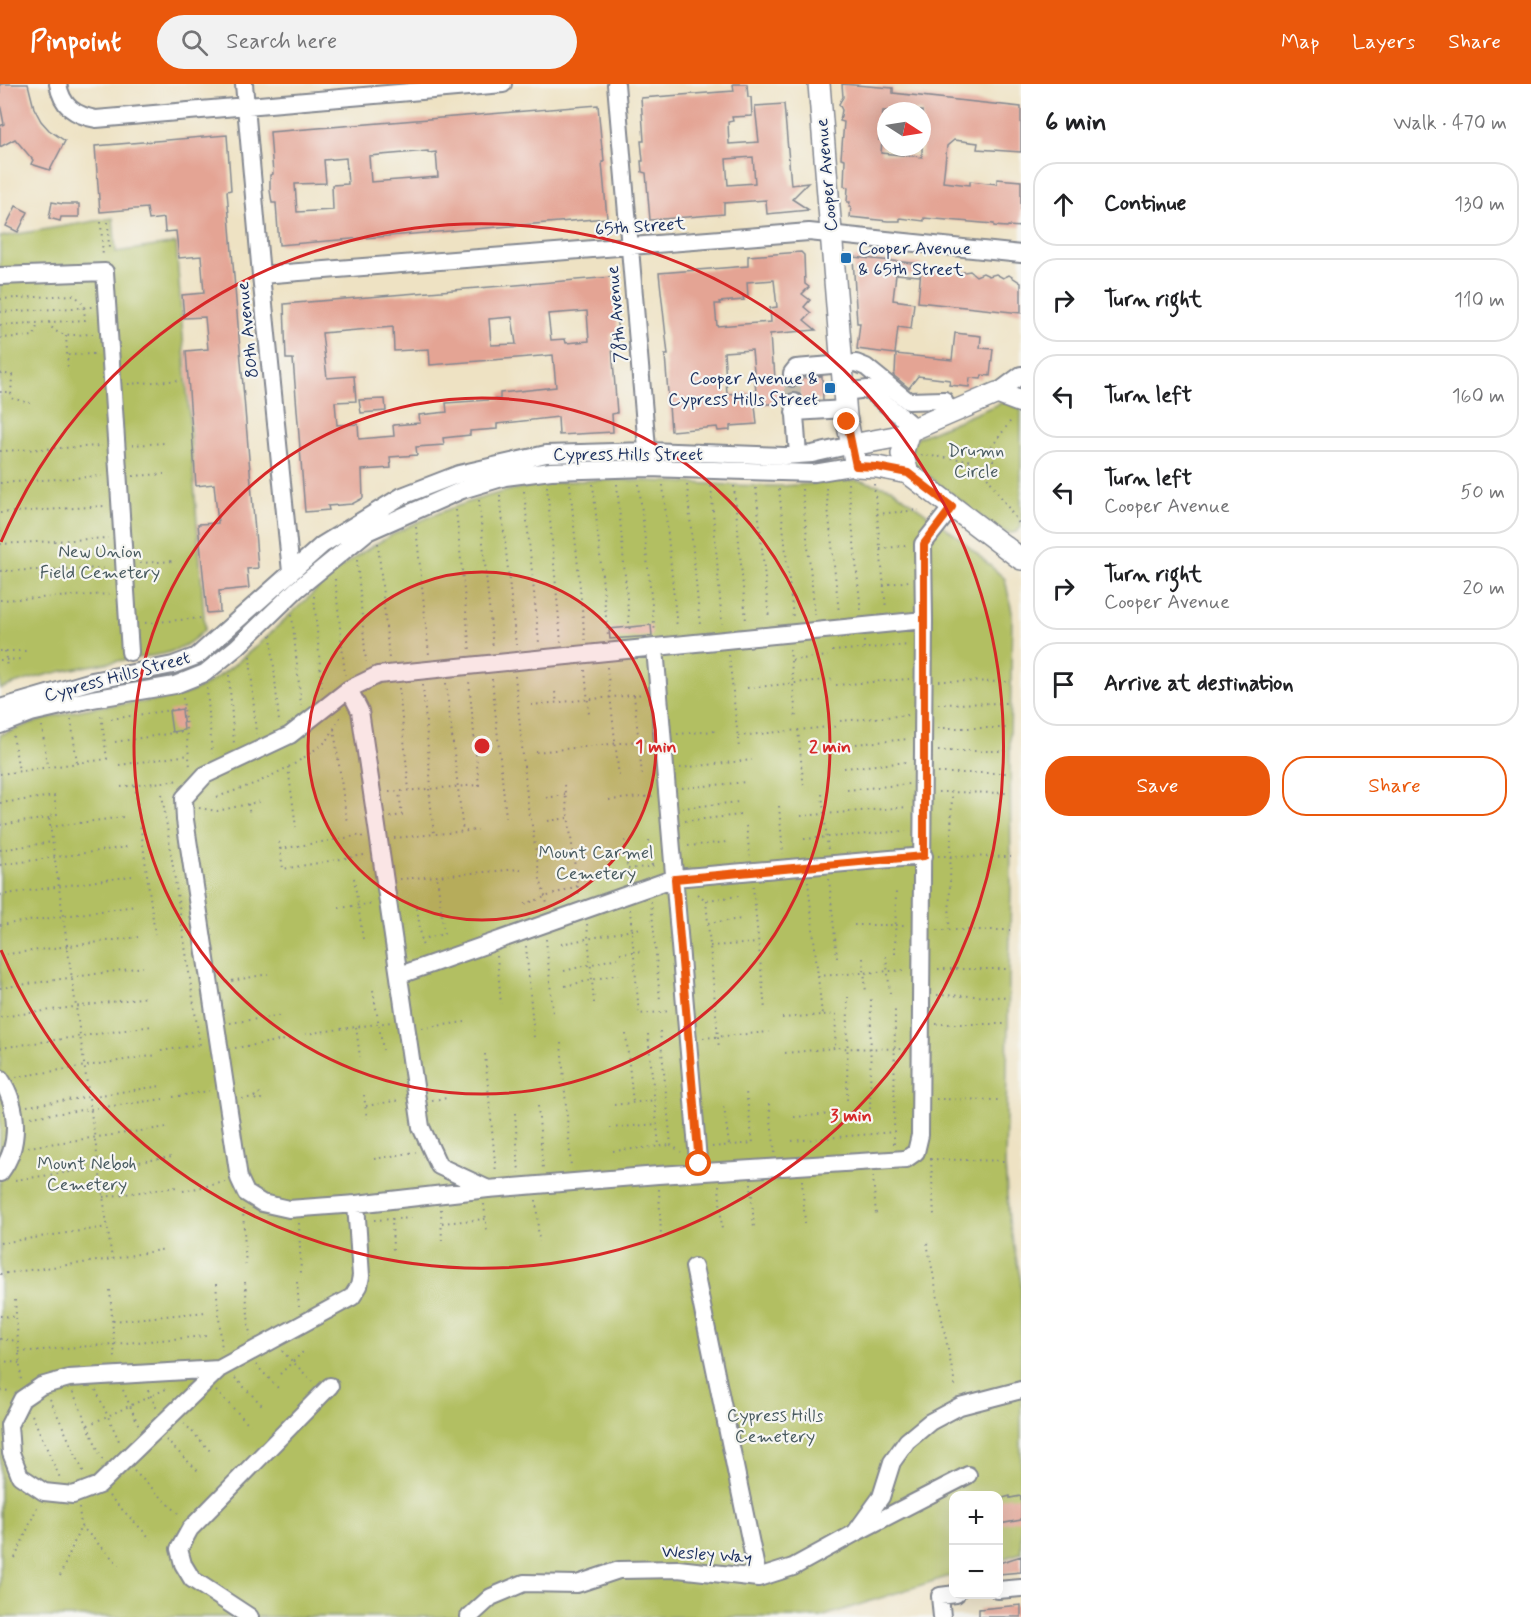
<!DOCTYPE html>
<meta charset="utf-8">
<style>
:root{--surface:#fff;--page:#f2f2f2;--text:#202124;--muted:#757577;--line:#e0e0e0;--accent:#ea580c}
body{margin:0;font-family:Mynerve,sans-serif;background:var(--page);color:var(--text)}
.controls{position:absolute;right:18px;bottom:18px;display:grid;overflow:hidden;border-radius:12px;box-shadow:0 6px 24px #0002}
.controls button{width:54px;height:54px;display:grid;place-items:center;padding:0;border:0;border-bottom:2px solid var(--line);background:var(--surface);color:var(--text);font:30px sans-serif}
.compass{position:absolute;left:877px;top:18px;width:54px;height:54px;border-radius:50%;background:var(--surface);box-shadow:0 6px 24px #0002;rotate:102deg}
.stop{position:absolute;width:18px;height:18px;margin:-14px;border:4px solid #ea580c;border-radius:50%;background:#fff}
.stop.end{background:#ea580c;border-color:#fff;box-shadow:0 2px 6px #0008}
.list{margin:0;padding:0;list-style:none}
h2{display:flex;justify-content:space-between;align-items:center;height:78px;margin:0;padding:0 24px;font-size:26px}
h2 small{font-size:20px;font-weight:400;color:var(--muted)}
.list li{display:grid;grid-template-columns:39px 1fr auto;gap:18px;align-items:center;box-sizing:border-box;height:84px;margin:0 12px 12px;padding:0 12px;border:2px solid var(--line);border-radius:24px}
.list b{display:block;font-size:22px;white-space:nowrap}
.list p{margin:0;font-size:20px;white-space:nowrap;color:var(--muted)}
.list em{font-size:20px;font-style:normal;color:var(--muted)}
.actions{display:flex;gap:12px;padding:18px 24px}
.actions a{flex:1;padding:14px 0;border:2px solid var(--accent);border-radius:24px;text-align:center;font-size:21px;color:var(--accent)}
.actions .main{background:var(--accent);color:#fff}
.icon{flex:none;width:33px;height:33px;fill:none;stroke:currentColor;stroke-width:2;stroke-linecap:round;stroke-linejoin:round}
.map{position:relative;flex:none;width:1021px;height:1533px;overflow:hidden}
header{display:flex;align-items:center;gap:36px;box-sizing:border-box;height:84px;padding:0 30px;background:var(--accent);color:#fff}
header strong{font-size:28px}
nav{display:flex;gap:33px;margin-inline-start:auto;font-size:21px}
.search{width:420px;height:54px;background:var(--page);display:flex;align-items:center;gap:15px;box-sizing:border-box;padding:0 21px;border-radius:33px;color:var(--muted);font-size:22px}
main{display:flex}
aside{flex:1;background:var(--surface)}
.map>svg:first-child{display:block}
</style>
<header>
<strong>Pinpoint</strong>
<div class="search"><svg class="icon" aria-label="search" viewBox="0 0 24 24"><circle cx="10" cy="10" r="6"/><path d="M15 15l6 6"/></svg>Search here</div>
<nav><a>Map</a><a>Layers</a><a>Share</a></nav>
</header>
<main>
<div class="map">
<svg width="1021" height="1533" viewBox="0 0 1021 1533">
<rect width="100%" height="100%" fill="#f6f6f2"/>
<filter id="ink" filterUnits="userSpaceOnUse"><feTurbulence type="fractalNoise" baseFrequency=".0167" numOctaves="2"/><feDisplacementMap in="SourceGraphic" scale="12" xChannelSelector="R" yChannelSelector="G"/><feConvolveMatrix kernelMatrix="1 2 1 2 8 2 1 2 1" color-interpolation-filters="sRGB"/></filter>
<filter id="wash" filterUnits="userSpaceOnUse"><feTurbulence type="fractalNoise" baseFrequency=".008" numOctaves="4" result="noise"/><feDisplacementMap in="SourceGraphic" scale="24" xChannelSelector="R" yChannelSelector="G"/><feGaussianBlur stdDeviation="1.35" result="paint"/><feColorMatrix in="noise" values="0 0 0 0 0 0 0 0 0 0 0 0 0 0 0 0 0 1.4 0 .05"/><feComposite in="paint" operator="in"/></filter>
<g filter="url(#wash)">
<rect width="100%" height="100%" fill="#eee2c3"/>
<path fill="#b2bf62" stroke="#667760" stroke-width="1.5" d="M113,134l3,34 60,-9 29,386c-12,13 -24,20 -42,25 -55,9 -110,15 -163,35v-452z
M1003,318l18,7v118c-6,10 -15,5 -24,2l-85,-66v-19l7,-7z
M857,396l34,8 66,48 48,43 7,33 -2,135 1,139 -6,279 4,56 12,61v271l-22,7 -1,-64h-44l-1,79 -132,42h-821v-882c33,-13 68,-24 103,-29 36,-5 72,-2 104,-22 37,-23 70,-58 102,-87 11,-10 20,-21 31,-29 47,-35 103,-60 159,-75 91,-25 187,-6 279,-7 26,-1 53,-5 79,-6z"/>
<g id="blocks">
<path fill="#e4a494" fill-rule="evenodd" d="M0,0h28l6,24 7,13 8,9 16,11 -15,29 -19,-6 2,-4 -18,-21 -15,8v-21l4,-2 -4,-20z
M733,0h14l1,13h3l1,19 -20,1 1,4 -5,1 1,22 30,-2 -4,-36 29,-2 7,81 17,-2 -16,16 17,11 -42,4 -1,-14 -42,3v11l-74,6 -4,-47 -4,-1 -1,-11h2l-2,-20h3l-3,-43 93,-7zM753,73l2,26 -27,2 -2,-26z
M842,0l51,4v5l128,14v45l-44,-3 1,-6 -24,-3 -7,6 -4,36 27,3v-4l27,3v-5l24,2v46l-13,-1 -1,1 -13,-1v-2l-70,-6v3l-24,-3v3h-12l-38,-4 1,-10h-2l1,-5h-3l1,-15 -4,-1 1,-27 -4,-1 3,-36 -4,-1 2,-11 -3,-6 4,-7zM883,27h39v46l-41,-4 1,-13h-3z
M598,21l4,44h1l1,13h-2l5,56 -328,27 -3,-42h-4l-2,-13v-15l3,-1 -3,-42zM428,67v2l8,-1 2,25 -67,5 -2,-26zM346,74l2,26 -16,1 1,25 -36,2 -2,-28 31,-1 -2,-23z
M227,51l4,55 -4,1 31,377 -11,1 2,19 -30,3 1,21 -13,1 -9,-89 20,-1 -4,-39 -18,2 -10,-135 22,-2 -3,-32 -21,1 -2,-23 22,-2 -3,-37 -22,2 -3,-27 -11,1 -1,-14 -15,2 -2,-12 -47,4 -5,-66z
M52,118l11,2h16v13h-18l-1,4 -11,-3z
M16,122l12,6 -10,20 -12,-6z
M801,168l3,3 1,29 4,3 -7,7 8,6 -6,7 7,6 -7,7 12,10 -46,4 2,30h2l1,15h7l1,5 8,4 7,-1 4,-9 20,-2 1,24 -19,1 -5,-8 -6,-1 -8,5 -1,6 -29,2 2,19 -27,2v4l-12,1 -1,-4 -46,4 -6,-76h3l-9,-82 89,-7v-10zM774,196l3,27 -7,1 1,14 -54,4 -2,-22h5l-1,-2 25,-2 -1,-3h5l-1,-15zM752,266l4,42 -29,2 -3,-42z
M853,173l69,7 -2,12 -24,-2 -3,26 21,3 -3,26 -13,-2 -3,27 -38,-5 3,-26h-3z
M921,185l27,3 4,-3 6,4 12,-2 6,5 7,-3 6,3 7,-2 7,4 6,-3 12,8v30l-103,-11z
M612,193l6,56 -7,1 6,79 -5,1 1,18 -54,3 -1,-18 -61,7v5l-27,2v4l-27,3 1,7 -28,2 1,8 -27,2 1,11 -29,2 1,28 -11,6 -24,2 1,4 -24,2 -12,-153h-7l-2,-55zM587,227l2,30 -23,2 -1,-4 -14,1 -3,-26zM512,233l4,27 -25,1 -2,-26zM393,243l1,24 35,-2 1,16 123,-10 3,32 -56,6v6l-54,4 1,9 -28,3 1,8 -27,2 1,11 -35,3 -1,-15 -21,1 -2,-23 21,-1 -2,-25 -27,2 -5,-45z
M955,249l26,3 -1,12 13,1 -3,27 -8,-1 -1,4 -11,-1 -1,9 -20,-2 1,-5 -32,-4 -9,12 -16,-13 2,-2 1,-19 56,6z
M385,315l1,12 -25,2 -2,-13z
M651,541l1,11 -42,3 -1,-10z
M182,625l2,21 -12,2 -3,-21z
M1010,1412v2l11,-2v24l-22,4v-25z
M1021,1472v16l-22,2v-11z
M1021,1521v12h-42v-8z"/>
</g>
</g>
<g filter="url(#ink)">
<use href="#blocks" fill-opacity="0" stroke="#848890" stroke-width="1.5"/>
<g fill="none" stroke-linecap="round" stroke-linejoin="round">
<path stroke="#c4beaf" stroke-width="16" stroke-dasharray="16 8" stroke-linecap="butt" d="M792,294l2,24"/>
<g stroke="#848890" stroke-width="20">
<path id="minor" d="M58,0c4,23 17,31 38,35l407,-35
M244,0l17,191 30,297
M616,0l32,376
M261,191l548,-43 212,22
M0,192l105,-4 25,380
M792,294v-5l4,-5 60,-5 10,4 42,34 36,-1 6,13
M844,308l24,-3 48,40
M997,309l24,-18
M794,318l4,53
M794,328l52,-3
M924,536l-4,515 -4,17 -10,7 -248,16 -170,14 -132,15 -67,5 -27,-6 -16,-10 -7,-15 -54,-358 -1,-22 21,-23 85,-40 59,-46 29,-14 546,-55 -1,-76 29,-37
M655,564l44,524
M349,605l11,22 61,416 18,39 47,22
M0,624l92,-27 81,-16 24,-9 125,-111 80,-49 57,-22 87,-20 102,-3 136,5 28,-2 40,-9
M0,641l31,-12 61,-14 83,-14 30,-12 32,-26 59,-57 71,-58 95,-42 43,-13 46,-6 97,-3 166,5 42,-7
M400,891l275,-97 249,-22
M0,994c19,28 21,68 0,95
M694,1183l64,311
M219,1285l-120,116 -26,10 -29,-3 -24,-16 -9,-23 -2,-28 13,-26 19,-13 28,-8 150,-9 133,-72 7,-11 2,-10 -5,-72
M857,1448l111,-57
M998,1506l23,-2
M250,1533l-58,-38 -9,-15 -4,-15 11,-20 140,-143
M469,1533l22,-20 33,-14 53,1 42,-14 59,-1 80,9 35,-11 62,-34 26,-36 11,-35 15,-21 23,-19 30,-16 61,-16
M942,1533l-2,-21 16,-2"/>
</g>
<g stroke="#848890" stroke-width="24">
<path id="major" d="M819,0l27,332 10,50 21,1 31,6 113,86
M852,361l43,-8 102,-44 24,9
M908,389l-6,-19 7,-23"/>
</g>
<path stroke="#848890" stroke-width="2" stroke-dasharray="1.5 4.5" stroke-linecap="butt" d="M101,138l2,36
M108,138l1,30
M0,215l73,-4c11,6 11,13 12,25l-85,5
M0,228l92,-5
M49,238c6,18 29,12 44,12
M66,251l2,34
M0,254l34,-2 4,-13
M68,271l27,-1
M0,289l12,2 -1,23 19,5
M128,300l54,-4
M0,308h11
M132,361l32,-2
M969 377a12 12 0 1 1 24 0a12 12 0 1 1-24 0Z
M0,367l102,-5
M988,368l24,-33
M921,371l48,5
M984,388l36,53
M133,392l31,-2
M0,399l102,-7
M848,399l13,129
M570,400l15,156
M593,400l15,153
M617,400l13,149
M639,400l16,149
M874,400l12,125
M663,401l14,143
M687,401l13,141
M547,402l14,156
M711,402l11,138
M734,402l12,135
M756,404l13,131
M826,404l13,125
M779,405l14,128
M802,405l13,126
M524,407l15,152
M500,411l16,150
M479,416l14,149
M456,426l14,141
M0,429l105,-7
M877,430l42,-4
M416,443l13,128
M378,459l11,116
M0,460l108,-6
M880,465l29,-4
M357,476l9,102
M140,479l36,-2
M0,487l108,-3
M335,495l10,96
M883,501l26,-4
M314,512l8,93
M0,516l111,-6
M292,531l9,90
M145,539l57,-5
M271,551l8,87
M864,557v7
M790,565l6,70
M0,567h29
M5,567l2,17
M832,567l77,-6
M729,571l10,93
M250,572l6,78
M0,576l23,-1
M792,576l36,-4
M607,583l12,110
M585,586l4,44
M229,591l5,69
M515,592l14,140 2,3 9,60 8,28
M492,595l14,138
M939,597l72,1
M446,599l17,149
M423,601l8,102
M836,601l73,-6
M207,604l5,66
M399,604l10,102
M747,604l87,-9
M555,608l2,10
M634,611l8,80
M183,614l7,69
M938,620l72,-1
M531,621l113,-11
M71,635l6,44
M111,635l73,-11
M840,637l69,-6
M42,642l5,40
M938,644h72
M334,645l13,94
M798,646l6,59
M677,650l39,-3
M13,652l6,35
M738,652l101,-10
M115,658l71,-11
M844,661l65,-6
M938,667h72
M536,668l112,-12
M119,681l70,-10
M288,683l8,60
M680,684l72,-8
M844,684l65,-6
M938,689h72
M0,690l107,-15 -6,-45
M135,701l20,149
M564,701l15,112
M121,703l59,-7
M682,704l65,-6
M429,705l5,45
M847,706l62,-6
M389,708l90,-7 -10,-104
M938,708l72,1
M162,710l38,251
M822,710l6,56
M217,713l42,-15 37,-19 31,-22 14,-25
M546,714l19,-3
M609,716l44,-4
M0,719l54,-7 3,18 -8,2v2l63,441
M248,720l2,12
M779,722l4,48
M199,724l18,3 45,-10
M682,724l57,-6
M801,732l107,-9
M390,733l12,-2 -3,-23
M548,737l20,-3
M685,737l55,-6
M0,741l49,-7
M746,742l4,30
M50,743l73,-10
M394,754l84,-8
M804,755l102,-8
M625,756l3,39
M649,756l3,26
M279,758l4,27 81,-14
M688,762l39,-4
M280,765l82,-14v3
M0,766l52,-8
M938,772l73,1
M0,781l127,-18
M628,785l26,-3 3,1
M354,794l9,61
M400,795l121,-10
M829,795l8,79
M808,797l14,134
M753,802l12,124
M697,810l9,6 33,-4
M0,811l132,-19
M706,816l13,149
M651,817l9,99
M525,820l52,-18
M339,824l35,-5
M417,824l6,41
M630,825l9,105 32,-3
M708,839l34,-4
M587,840l7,79
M0,841l136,-19
M854,841h51
M937,846h73
M949,846l3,-138
M421,855l23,-5 -7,-58
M546,855l7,75
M561,860l81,-16
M526,862l8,92
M710,862l48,-3
M620,869l24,-2
M895,870l1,-66
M0,871l138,-18
M497,872l4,48
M886,872l4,37
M863,874l3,35
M938,885h71
M564,887l53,-13
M818,892l87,-6
M226,898l42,-8
M565,902l53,-12
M0,904l143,-21
M373,906l10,60
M937,911l72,2
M0,933l148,-20
M782,934l54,-4 -1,34
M230,939l53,-8
M936,940h70
M356,943l4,30
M422,944l43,-6
M660,947l11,114 10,7
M305,950l86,-12
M626,950l7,69
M648,950l11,112
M703,954l66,-6
M561,959l10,124
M0,964l152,-22
M235,964l56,-9
M161,967l40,-7
M785,969l50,-5 71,1
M485,970l11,119
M16,993l141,-22
M254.5 1013a3.5 3.5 0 1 1 7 0a3.5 3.5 0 1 1-7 0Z
M364,1011l3,24
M173,1013l36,-6
M242,1015l13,-2
M936,1015l63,1
M432,1016l15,-2
M847,1016l1,-103
M769,1020l6,49
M614,1021l41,-5
M27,1022l134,-20
M366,1022l34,-6
M538,1022l5,63
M724,1023l5,38
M515,1029l4,60
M31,1033l132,-18
M794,1033l76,-6
M870,1037l1,-124
M610,1044l47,-4
M792,1057l102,-9
M894,1060l1,-138
M28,1063l140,-20
M712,1063l41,-4 -7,-51
M613,1067l58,-6
M374,1075l42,-7
M930,1075l76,2
M931,1075l3,57
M873,1092l3,39
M15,1096l157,-23
M802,1096l3,43
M751,1099l3,46
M719,1101l3,46
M659,1105l2,47
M183,1107l42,-9
M103,1113l74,-10
M536,1116l3,42
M484,1120l3,28
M243,1125l3,60
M441,1125l1,34
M392,1134l1,32
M374,1136l39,-2
M299,1139l2,51
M442,1139l44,-4
M0,1159l107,-16
M927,1159l29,147
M0,1190l112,-15 53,-10
M245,1198l5,54
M297,1198l2,25
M216,1200l6,66
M110,1206l5,69
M15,1216l6,81
M0,1232l17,1
M113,1237l93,-9
M0,1255l18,2
M282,1267l30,30
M19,1268l188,-16
M0,1277l20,2
M256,1281l24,25
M280,1290l26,-25
M235,1294l28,28
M0,1306l10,1
M96,1306l24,53
M123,1306l16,36
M148,1306l9,19
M216,1307l34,34
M73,1308l30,69
M50,1315l34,74
M32,1331l28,63
M184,1339l28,30
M88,1341l78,-36
M166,1356l32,31
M134,1387l44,42
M109,1412l42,43
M79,1424l2,18 38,39
M15,1474l23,-53
M60,1492l21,-50"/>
<use href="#minor" stroke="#fff" stroke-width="16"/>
<use href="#major" stroke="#fff" stroke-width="21"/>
</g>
</g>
<g fill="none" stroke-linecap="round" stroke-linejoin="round" filter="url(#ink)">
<path stroke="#ea580c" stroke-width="8" d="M699,1080l-24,-285 249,-23v-312l28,-37 -44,-34 -31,-6 -21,-1 -9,-44"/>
</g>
<circle cx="482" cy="662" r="174" fill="#d62828" fill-opacity=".12"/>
<g fill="none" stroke="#d62828" stroke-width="3">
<circle cx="482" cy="662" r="174"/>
<circle cx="482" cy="662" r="348"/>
<path d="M1 458A522 522 0 1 1 1 866"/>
</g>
<g fill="#1f6fb2" stroke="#f6f6f2" stroke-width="2">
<rect x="840" y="168" width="12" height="12" rx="3"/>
<rect x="824" y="298" width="12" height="12" rx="3"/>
</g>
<g text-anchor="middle" stroke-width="4.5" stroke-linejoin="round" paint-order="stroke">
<g font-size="18" fill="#1b2f5e" stroke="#f6f6f2">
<text transform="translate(826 91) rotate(-95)" y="6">Cooper Avenue</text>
<text transform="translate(640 142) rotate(-4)" y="6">65th Street</text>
<text transform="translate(616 230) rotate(-95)" y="6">78th Avenue</text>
<text transform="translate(247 246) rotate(-96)" y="6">80th Avenue</text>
<text x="628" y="376">Cypress Hills Street</text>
<text transform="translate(117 592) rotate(-15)" y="6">Cypress Hills Street</text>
<text transform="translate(707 1470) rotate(4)" y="6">Wesley Way</text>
</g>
<g font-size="18" fill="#1b2f5e" stroke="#f6f6f2" text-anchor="start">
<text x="858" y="170">Cooper Avenue<tspan x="858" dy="21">&amp; 65th Street</tspan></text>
<text x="818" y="300" text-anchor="end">Cooper Avenue &amp;<tspan x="818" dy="21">Cypress Hills Street</tspan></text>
</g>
<g font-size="18" fill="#485a5f" stroke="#f6f6f2">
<text x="976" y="372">Drumn<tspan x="976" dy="21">Circle</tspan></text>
<text x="100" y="473">New Union<tspan x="100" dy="21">Field Cemetery</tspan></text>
<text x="596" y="774">Mount Carmel<tspan x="596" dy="21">Cemetery</tspan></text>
<text x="87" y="1085">Mount Neboh<tspan x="87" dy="21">Cemetery</tspan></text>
<text x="775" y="1337">Cypress Hills<tspan x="775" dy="21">Cemetery</tspan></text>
</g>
</g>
<circle cx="482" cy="662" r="9" fill="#d62828" stroke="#f6f6f2" stroke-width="3"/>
<g font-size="18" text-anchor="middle" font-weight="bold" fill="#d62828" stroke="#f6f6f2" stroke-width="4.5" stroke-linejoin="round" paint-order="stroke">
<text x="656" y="668">1 min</text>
<text x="830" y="668">2 min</text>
<text x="851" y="1037">3 min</text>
</g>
</svg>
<div class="controls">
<button>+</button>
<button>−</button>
</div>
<svg class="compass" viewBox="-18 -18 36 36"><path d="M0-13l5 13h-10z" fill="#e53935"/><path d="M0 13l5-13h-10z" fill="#757577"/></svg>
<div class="stop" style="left:699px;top:1080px"></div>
<div class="stop end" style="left:847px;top:338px"></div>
</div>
<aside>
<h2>6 min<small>Walk · 470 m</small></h2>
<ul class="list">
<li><svg class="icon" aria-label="ahead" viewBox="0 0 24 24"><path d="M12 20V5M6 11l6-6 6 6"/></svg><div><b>Continue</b></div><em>130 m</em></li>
<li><svg class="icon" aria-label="right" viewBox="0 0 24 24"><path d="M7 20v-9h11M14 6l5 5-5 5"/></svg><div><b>Turn right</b></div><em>110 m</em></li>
<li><svg class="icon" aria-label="left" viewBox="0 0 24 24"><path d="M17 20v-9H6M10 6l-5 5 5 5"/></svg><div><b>Turn left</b></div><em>160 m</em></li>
<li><svg class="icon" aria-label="left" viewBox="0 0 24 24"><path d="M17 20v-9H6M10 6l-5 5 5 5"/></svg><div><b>Turn left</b><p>Cooper Avenue</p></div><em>50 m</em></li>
<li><svg class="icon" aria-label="right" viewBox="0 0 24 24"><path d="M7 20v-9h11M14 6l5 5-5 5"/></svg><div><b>Turn right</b><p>Cooper Avenue</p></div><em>20 m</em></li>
<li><svg class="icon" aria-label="arrive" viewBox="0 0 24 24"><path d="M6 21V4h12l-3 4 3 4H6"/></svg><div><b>Arrive at destination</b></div></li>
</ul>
<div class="actions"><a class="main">Save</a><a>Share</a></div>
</aside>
</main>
